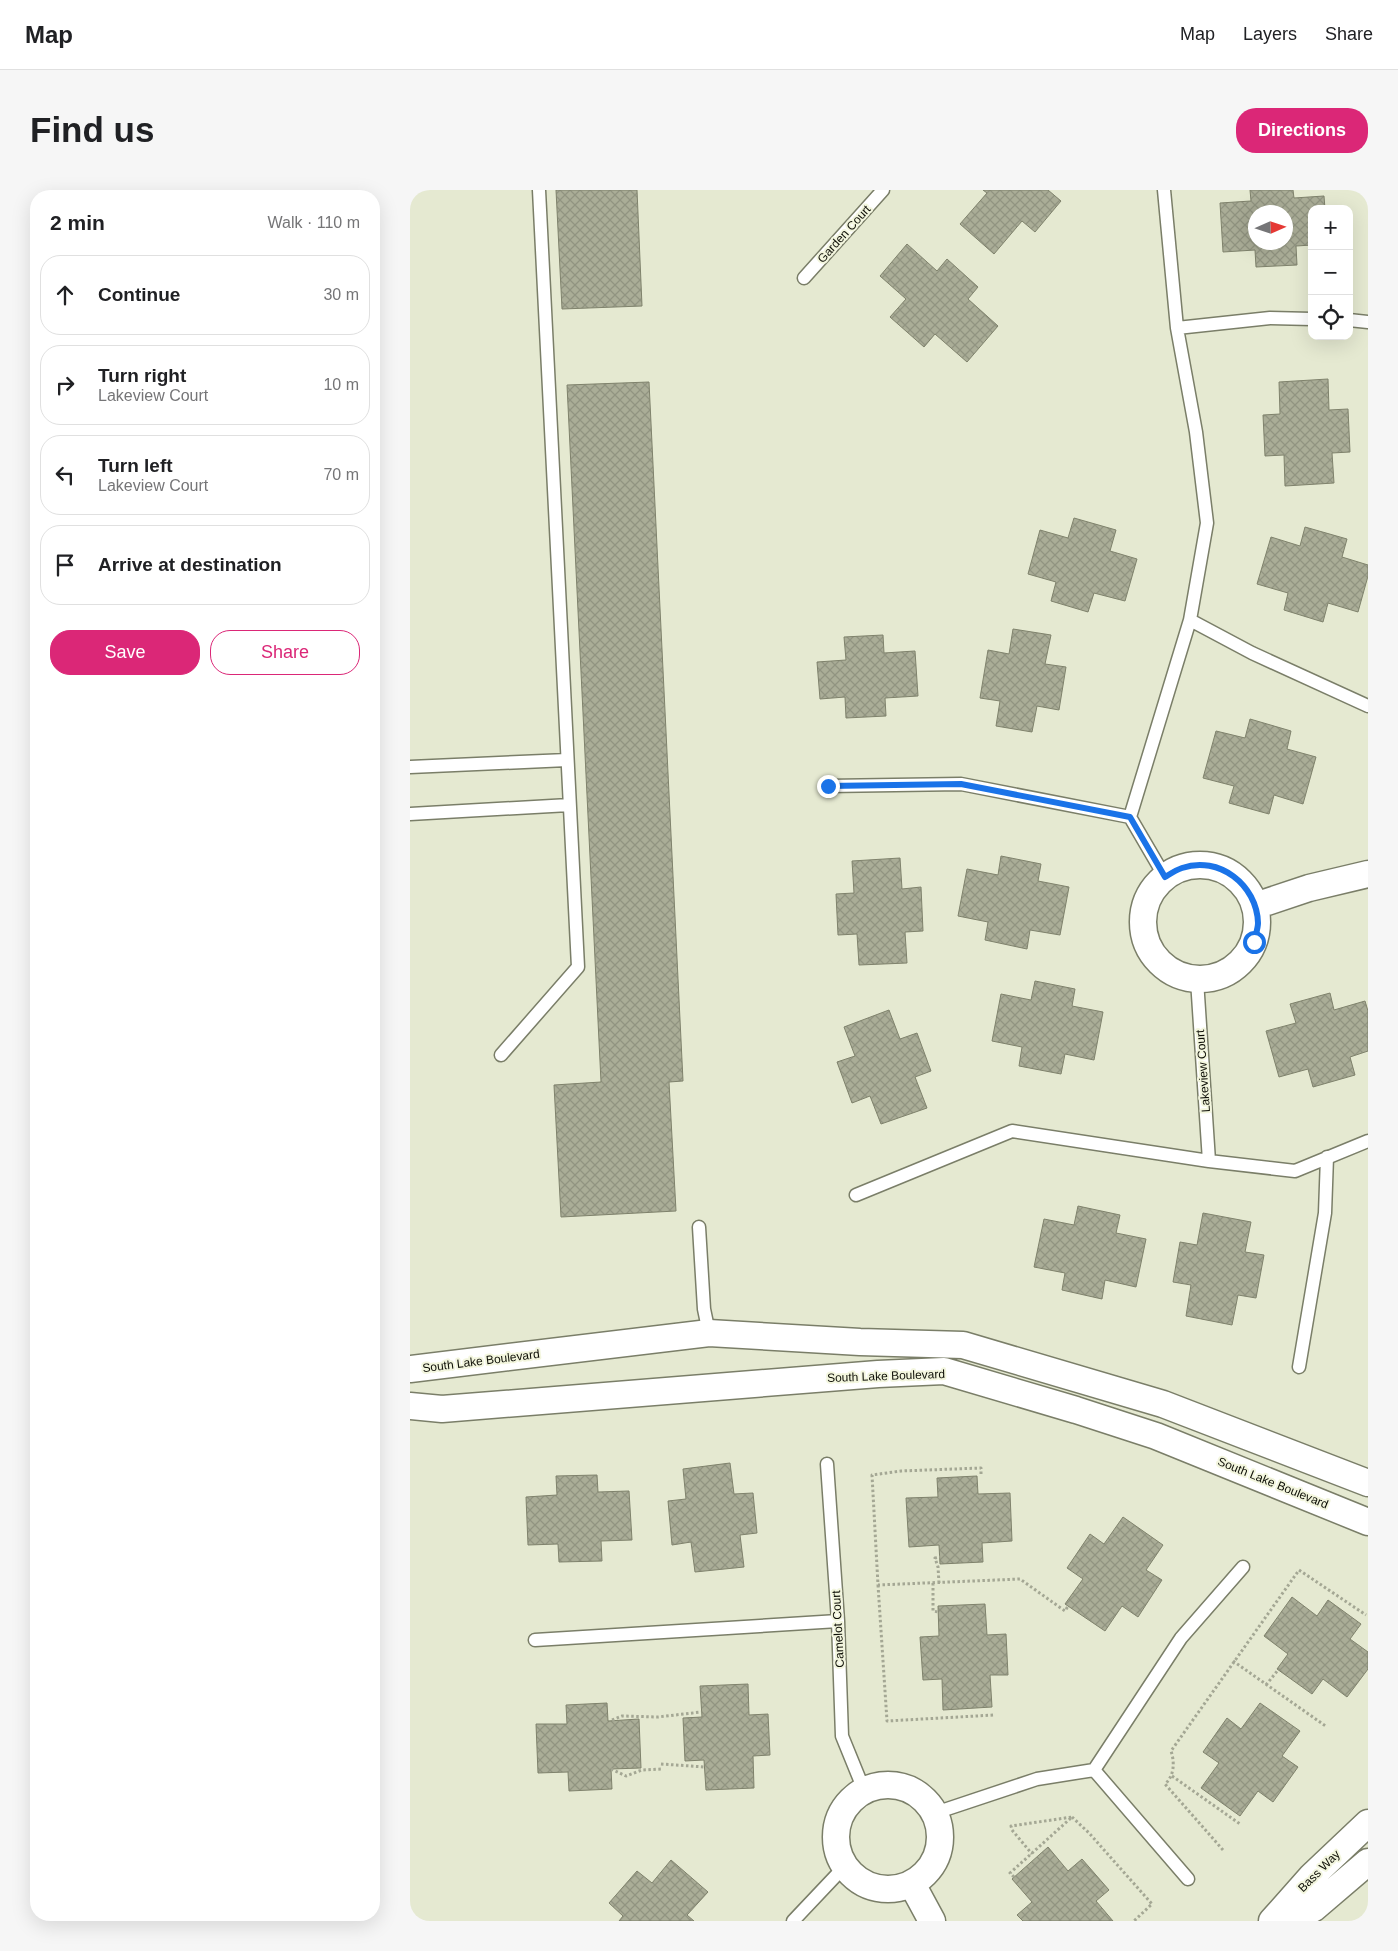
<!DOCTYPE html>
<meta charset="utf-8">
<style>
:root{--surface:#fff;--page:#f6f6f6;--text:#202124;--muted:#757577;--line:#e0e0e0;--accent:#db2777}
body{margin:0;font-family:Helvetica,sans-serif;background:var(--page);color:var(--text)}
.controls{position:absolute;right:15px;top:15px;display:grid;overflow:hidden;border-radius:10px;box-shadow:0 5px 20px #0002}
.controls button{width:45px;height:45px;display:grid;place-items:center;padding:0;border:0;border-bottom:1px solid var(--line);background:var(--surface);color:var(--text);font:25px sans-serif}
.compass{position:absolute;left:838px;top:15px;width:45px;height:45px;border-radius:50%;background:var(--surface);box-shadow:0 5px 20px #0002;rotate:87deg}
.stop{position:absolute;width:15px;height:15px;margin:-11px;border:4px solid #1a73e8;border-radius:50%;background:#fff}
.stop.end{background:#1a73e8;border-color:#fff;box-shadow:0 1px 5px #0008}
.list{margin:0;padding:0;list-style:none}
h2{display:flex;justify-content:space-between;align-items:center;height:65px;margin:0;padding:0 20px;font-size:21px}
h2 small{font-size:16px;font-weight:400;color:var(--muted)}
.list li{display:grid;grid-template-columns:32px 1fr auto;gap:15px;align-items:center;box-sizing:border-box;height:80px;margin:0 10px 10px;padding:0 10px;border:1px solid var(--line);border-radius:20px}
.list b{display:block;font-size:19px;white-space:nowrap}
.list p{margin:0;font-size:16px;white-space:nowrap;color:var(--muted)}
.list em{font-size:16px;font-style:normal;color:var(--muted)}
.actions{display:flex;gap:10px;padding:15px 20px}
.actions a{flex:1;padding:11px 0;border:1px solid var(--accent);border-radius:20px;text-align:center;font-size:18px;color:var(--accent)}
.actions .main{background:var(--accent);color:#fff}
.icon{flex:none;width:28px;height:28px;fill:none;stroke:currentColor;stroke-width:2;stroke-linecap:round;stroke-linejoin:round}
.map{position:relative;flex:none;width:958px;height:1731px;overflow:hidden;border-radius:20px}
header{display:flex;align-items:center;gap:30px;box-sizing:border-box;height:70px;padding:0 25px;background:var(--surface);border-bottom:1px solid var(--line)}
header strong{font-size:24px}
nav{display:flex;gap:28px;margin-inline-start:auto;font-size:18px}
.intro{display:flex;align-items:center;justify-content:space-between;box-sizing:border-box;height:120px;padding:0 30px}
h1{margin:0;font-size:35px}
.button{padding:12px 22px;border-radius:20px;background:var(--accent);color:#fff;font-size:18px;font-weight:700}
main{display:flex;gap:30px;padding:0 30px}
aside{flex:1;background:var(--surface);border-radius:20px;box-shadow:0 5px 20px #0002}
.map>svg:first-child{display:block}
</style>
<header>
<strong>Map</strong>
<nav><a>Map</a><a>Layers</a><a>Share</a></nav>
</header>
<div class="intro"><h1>Find us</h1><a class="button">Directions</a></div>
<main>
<aside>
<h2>2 min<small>Walk · 110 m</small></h2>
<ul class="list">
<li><svg class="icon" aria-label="ahead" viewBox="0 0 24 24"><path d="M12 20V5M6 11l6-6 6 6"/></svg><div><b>Continue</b></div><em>30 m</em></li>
<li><svg class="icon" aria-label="right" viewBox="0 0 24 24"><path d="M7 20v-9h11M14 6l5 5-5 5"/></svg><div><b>Turn right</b><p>Lakeview Court</p></div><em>10 m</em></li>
<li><svg class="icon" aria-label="left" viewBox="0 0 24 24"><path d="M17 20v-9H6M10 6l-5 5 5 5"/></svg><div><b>Turn left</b><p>Lakeview Court</p></div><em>70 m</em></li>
<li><svg class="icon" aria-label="arrive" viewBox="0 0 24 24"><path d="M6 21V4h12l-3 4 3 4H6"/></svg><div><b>Arrive at destination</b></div></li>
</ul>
<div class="actions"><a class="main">Save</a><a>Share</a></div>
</aside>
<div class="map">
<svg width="958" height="1731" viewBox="0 0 958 1731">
<defs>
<pattern id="building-cross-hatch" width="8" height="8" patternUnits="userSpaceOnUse" patternTransform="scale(1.25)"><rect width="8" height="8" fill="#aaad97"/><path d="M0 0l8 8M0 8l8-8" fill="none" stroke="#919481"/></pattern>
</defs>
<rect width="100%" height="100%" fill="#e5e9d1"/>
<path fill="url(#building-cross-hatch)" stroke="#7f826c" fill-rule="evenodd" d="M146,0h81l5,116 -80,3z
M573,0h65l13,11 -26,31 -13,-11 -28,33 -34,-30 27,-31z
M840,0h43l1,8 30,-2 1,13h-13v36l-16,1 1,19 -41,2 -1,-17 -32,2 -3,-49 31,-2zM846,22h30v30h-30z
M497,54l30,27 10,-12 31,28 -10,12 30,27 -31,36 -32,-28 -11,13 -34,-30 16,-18 -26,-23z
M918,189l1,31 19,-1 2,43 -18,1 2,30 -49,3 -1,-31 -19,1 -2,-41 17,-1 -1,-32z
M239,192l34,699 -14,1 7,129 -115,6 -7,-132 47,-3 -34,-697z
M664,328l42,12 -6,21 27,8 -12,42 -31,-8 -6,19 -37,-11 5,-19 -28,-8 12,-44 28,8z
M895,337l42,12 -5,18 26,8v11l-10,36 -30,-9 -5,19 -39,-12 4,-17 -31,-9 14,-47 29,9z
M603,439l38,6 -6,29 21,3 -7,43 -22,-4 -5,26 -36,-6 4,-25 -20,-3 8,-48 21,4z
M473,445l1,18 31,-2 3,45 -33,2 1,18 -40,2 -1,-21 -25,2 -3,-37 29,-2 -2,-23z
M840,529l41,12 -4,18 29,8 -13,47 -29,-9 -5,19 -40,-11 5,-17 -31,-8 13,-47 29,7z
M591,666l40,8 -3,17 31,6 -9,48 -30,-5 -3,19 -42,-9 3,-18 -30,-6 9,-47 31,6z
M490,668l2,31 19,-2 2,44 -18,1 2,31 -48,2 -2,-31 -19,1 -2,-41 18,-1 -2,-32z
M625,791l40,8 -3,17 31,6 -9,48 -29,-6 -4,20 -42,-8 3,-19 -30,-6 9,-47 30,6z
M920,803l4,17 31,-9 3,10v40l-18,6 5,18 -42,12 -5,-18 -29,8 -13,-46 30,-8 -6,-19z
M479,820l11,29 17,-6 14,38 -16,6 12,31 -46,16 -11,-28 -18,7 -15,-41 18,-6 -11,-29z
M668,1016l42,9 -4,18 30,6 -10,48 -31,-7 -3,19 -40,-9 3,-17 -31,-6 10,-48 30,6z
M793,1023l48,9 -6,30 19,3 -8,43 -18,-3 -6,30 -46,-9 5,-31 -18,-3 7,-40 17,3z
M320,1273l4,31 19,-1 4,40 -17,2 4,32 -49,5 -4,-30 -19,3 -4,-44 18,-2 -3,-30z
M187,1285l1,17 31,-1 3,49 -31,1 1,20 -43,1 -1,-18 -30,1 -2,-48 31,-2 -1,-19z
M567,1286l1,18 32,-1 2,48 -30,2 1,19 -43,2 -1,-19 -30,2 -3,-49 32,-1 -1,-19z
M713,1327l40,28 -17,25 16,10 -24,37 -16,-11 -17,25 -40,-27 18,-25 -16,-11 23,-34 14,10z
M882,1407l25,19 11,-16 33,24 -11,15 18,13v17l-21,28 -24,-18 -11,15 -35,-25 11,-15 -24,-18z
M575,1414l2,31 19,-1 2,41h-18l2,32 -49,3 -1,-31 -19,1 -3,-43 19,-1 -1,-30z
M338,1494l1,31 19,-1 2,41 -17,1 1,32 -48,2 -2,-30 -19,1 -2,-43 19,-1 -2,-31z
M197,1513l1,18 31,-2 2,49 -30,1 1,20 -43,2 -1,-19 -30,1 -2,-49h31l-1,-19z
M850,1513l40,28 -18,25 16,11 -25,35 -15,-11 -18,25 -39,-28 18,-25 -16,-11 24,-34 14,11z
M638,1657l20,24 14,-12 27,31 -13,11 17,20h-90l-6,-6 15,-13 -20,-23z
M261,1670l37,32 -21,23 7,6h-75l4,-5 -14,-13 28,-32 15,12z"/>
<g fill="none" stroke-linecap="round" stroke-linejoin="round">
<g stroke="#7a7e68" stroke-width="15">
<path id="lane" d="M394,88l79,-88
M939,130l19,2
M767,138l93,-10 42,1
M780,430l62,33 116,53
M0,577l157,-7
M418,596l133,-2 169,33 35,60
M0,624l159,-9
M720,627l60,-197 17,-97 -11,-91 -19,-104 -13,-138
M787,790l12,181
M91,865l77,-88 -39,-777
M446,1005l156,-64 197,30 86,10 73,-30
M289,1037l5,82 5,24
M889,1177l26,-154 2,-56
M417,1274l11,157 4,115 22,54
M125,1450l303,-19
M684,1580l94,109
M525,1623l102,-34 57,-9 87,-132 62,-71
M383,1731l52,-55"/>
</g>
<g stroke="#7a7e68" stroke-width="29">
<path id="street" d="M733 732a57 57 0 1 1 114 0a57 57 0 1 1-114 0Z
M845,716l54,-18 59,-14
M0,1179l299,-36 151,9 103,3 200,59 205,79
M0,1216l32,3 436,-35 66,-3 132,39 80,26 212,86
M426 1647a52 52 0 1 1 104 0a52 52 0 1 1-104 0Z
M502,1694l20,37
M862,1731l40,-45 56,-53
M882,1731l22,-13 54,-46"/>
</g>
<path stroke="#a4a794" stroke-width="3" stroke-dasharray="2.5 2.5" stroke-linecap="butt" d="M571,1284v-6l-80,3 -29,4 6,110 142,-6 45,32 3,-5
M523,1393v28l5,1
M529,1393l-1,-16 -3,-9 5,-1
M468,1395l9,136 107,-6
M823,1471l94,66
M856,1495l12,-15
M202,1530l10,-4 36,1 43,-5
M251,1574l44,3
M201,1579l15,7 16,-6 19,-1
M762,1586l68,48
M662,1627l17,16 63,71 -18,17
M813,1660l-58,-66c9,-8 10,-21 6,-33l128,-181 67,45
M604,1687l-4,-4 62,-56 -61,9 1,4 20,24"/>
<use href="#lane" stroke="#fff" stroke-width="12"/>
<use href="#street" stroke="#fff" stroke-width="26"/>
</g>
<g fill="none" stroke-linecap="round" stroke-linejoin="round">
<path stroke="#1a73e8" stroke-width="6" d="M418,596l133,-2 169,33 35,60c5,-3 11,-7 17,-9 37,-13 75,17 76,55 0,6 -3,13 -4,19"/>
</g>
<g text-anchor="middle" stroke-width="4" stroke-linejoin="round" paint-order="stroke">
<g font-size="12" fill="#0d0e06" stroke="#f3f6de">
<text transform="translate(434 44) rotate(-48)" y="4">Garden Court</text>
<text transform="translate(793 881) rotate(-94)" y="4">Lakeview Court</text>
<text transform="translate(71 1171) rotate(-7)" y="4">South Lake Boulevard</text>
<text transform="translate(476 1186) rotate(-2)" y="4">South Lake Boulevard</text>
<text transform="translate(863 1293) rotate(22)" y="4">South Lake Boulevard</text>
<text transform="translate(428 1439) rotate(-93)" y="4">Camelot Court</text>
<text transform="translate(909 1681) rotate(-45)" y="4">Bass Way</text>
</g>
</g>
</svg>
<div class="controls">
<button>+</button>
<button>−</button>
<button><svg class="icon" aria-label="locate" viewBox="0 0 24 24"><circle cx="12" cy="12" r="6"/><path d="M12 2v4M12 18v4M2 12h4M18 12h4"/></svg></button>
</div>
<svg class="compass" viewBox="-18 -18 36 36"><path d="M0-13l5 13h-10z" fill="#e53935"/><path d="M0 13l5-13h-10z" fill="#757577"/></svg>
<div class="stop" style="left:844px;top:752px"></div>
<div class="stop end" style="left:418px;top:596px"></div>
</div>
</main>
